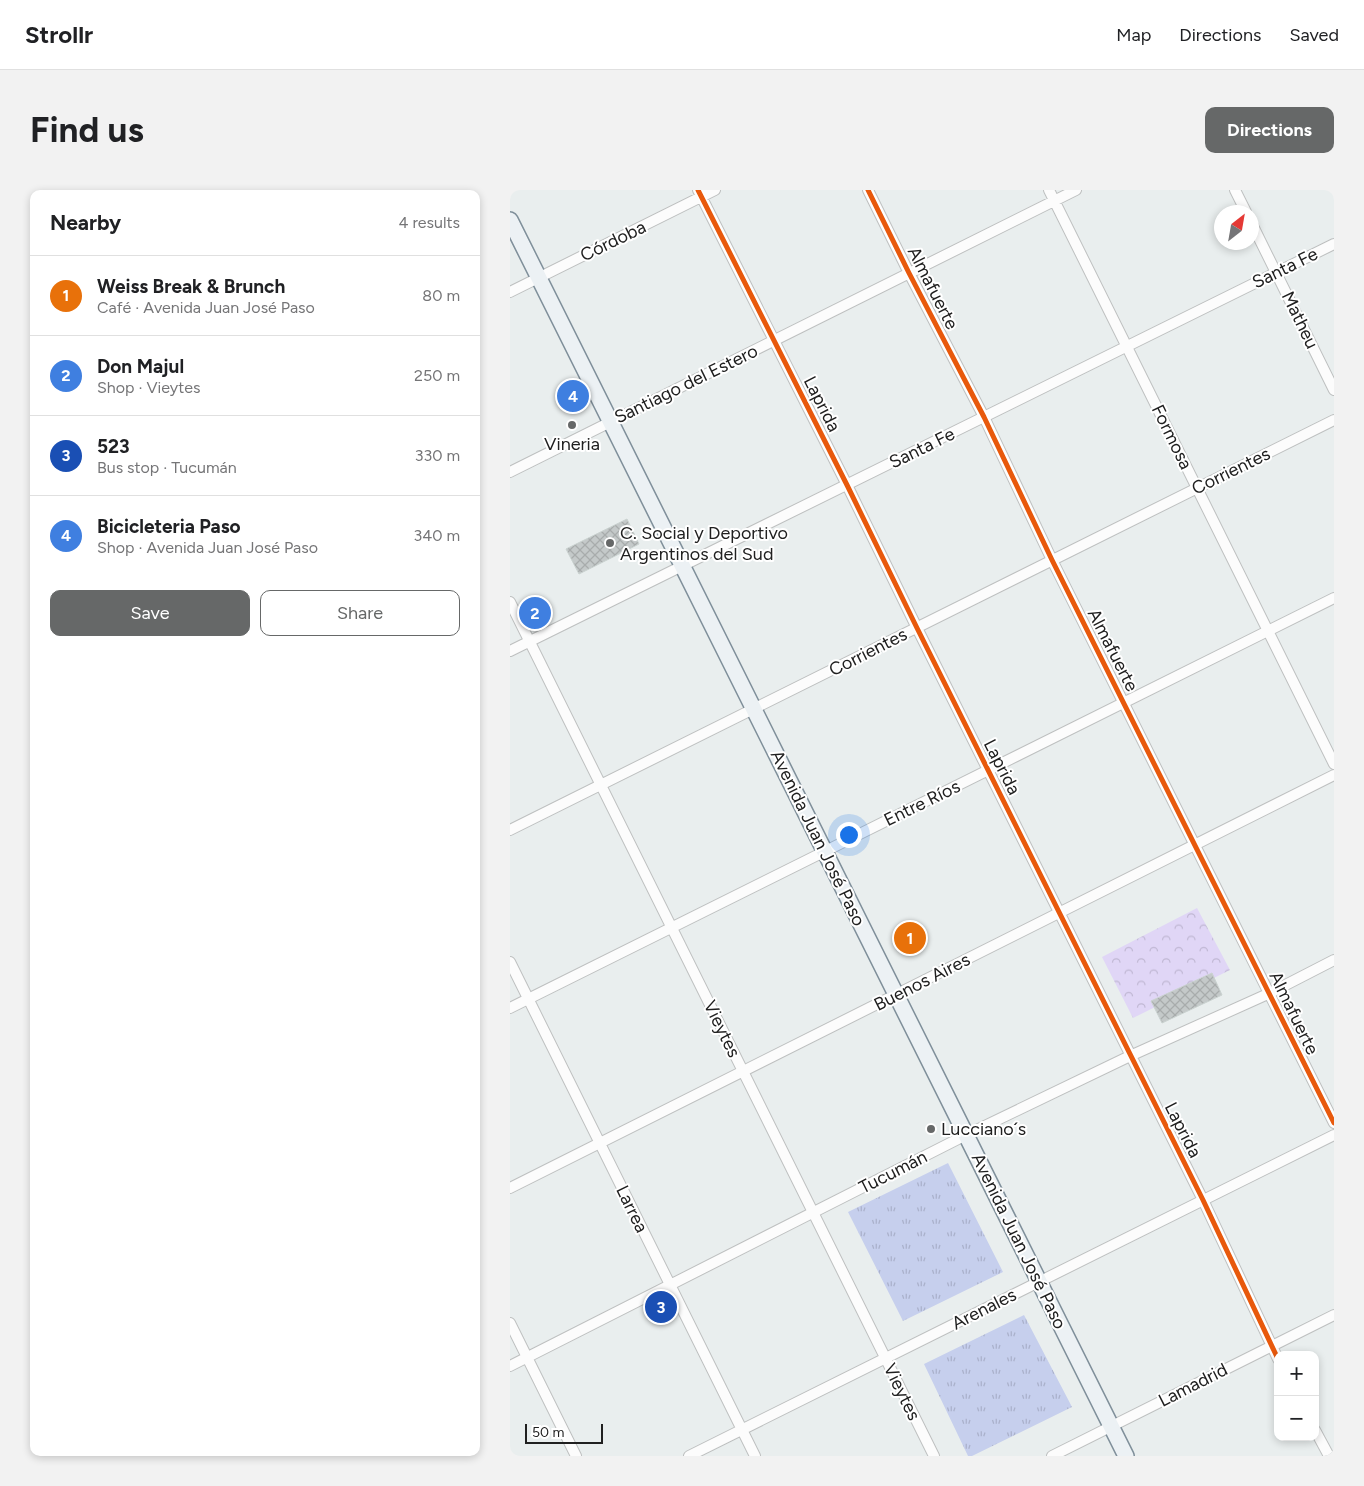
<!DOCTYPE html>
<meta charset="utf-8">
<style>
:root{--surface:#fff;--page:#f2f2f2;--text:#202124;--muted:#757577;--line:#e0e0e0;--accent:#666868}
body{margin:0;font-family:Figtree,sans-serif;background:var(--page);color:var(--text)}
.controls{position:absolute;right:15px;bottom:15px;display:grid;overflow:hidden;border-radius:10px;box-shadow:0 2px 8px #0003}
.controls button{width:45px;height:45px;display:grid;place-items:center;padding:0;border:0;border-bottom:1px solid var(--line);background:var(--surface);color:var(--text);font:25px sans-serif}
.compass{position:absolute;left:704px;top:15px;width:45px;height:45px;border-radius:50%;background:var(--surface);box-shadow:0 2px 8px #0003;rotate:31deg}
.scale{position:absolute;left:15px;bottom:12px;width:78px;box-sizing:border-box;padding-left:5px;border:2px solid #202020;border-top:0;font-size:14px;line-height:18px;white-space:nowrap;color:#202020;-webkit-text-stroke:4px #fff;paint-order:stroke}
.you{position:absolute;left:338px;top:644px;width:18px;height:18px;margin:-12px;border:4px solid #fff;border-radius:50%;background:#1a73e8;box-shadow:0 0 0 8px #1a73e833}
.badge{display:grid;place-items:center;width:32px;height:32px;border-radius:50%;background:var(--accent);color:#fff;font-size:16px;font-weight:700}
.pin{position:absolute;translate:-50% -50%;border:2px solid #fff;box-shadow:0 1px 5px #0006}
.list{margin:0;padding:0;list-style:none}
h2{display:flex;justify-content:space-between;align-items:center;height:65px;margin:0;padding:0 20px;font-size:21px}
h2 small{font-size:16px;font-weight:400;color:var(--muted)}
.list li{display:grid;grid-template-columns:32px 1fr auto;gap:15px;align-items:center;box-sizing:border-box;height:80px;padding:0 20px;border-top:1px solid var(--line)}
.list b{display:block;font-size:19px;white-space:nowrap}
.list p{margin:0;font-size:16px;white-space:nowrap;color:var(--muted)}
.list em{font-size:16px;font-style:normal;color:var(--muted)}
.actions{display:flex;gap:10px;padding:15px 20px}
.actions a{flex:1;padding:11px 0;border:1px solid var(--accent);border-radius:10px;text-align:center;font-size:18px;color:var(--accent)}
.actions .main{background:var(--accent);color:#fff}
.map{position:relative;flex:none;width:824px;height:1266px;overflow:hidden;border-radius:10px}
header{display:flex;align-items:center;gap:30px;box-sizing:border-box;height:70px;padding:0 25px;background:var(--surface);border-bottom:1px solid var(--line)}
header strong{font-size:24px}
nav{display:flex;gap:28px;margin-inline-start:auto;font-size:18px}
.intro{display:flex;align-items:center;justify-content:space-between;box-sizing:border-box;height:120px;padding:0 30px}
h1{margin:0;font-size:35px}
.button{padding:12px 22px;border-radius:10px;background:var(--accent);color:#fff;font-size:18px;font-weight:700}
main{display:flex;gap:30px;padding:0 30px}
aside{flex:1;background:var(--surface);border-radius:10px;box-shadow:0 2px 8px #0003}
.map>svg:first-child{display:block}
</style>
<header>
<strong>Strollr</strong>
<nav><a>Map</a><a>Directions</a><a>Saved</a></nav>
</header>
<div class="intro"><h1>Find us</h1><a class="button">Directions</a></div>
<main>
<aside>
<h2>Nearby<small>4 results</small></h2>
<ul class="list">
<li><span class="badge" style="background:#e8710a">1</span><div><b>Weiss Break &amp; Brunch</b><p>Café · Avenida Juan José Paso</p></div><em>80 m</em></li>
<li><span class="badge" style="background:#3f7fe0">2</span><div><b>Don Majul</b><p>Shop · Vieytes</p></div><em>250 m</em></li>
<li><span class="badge" style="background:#1a4fb4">3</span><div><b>523</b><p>Bus stop · Tucumán</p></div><em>330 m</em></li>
<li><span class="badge" style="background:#3f7fe0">4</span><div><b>Bicicleteria Paso</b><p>Shop · Avenida Juan José Paso</p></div><em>340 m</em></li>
</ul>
<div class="actions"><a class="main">Save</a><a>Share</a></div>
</aside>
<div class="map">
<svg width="824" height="1266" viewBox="0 0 824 1266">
<defs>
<pattern id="grass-tufts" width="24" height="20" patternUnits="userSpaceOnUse" patternTransform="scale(1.25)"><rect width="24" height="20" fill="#c6cfed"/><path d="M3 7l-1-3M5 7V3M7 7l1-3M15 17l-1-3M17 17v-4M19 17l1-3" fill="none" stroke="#aab1cb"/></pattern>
<pattern id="park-crowns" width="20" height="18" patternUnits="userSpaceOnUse" patternTransform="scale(1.25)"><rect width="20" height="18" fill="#e0d6f6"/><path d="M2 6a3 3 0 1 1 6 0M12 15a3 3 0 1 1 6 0" fill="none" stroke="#c0b7d3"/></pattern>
<pattern id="building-cross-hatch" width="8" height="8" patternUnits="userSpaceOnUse" patternTransform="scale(1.25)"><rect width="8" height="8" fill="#c4c9c9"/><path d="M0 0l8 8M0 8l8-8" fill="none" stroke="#a8acac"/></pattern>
</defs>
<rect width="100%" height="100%" fill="#e9eeee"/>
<path fill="url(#grass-tufts)" d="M438,973l55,109 -100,49 -55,-109z
M514,1125l48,92 -100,49h-4l-44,-92z"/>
<path fill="url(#park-crowns)" d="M687,718l33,62 -97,48 -31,-61z"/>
<path fill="url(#building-cross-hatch)" stroke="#cad2d0" d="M117,329l12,25 -60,30 -13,-25z
M702,783l10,22 -60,28 -11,-22z"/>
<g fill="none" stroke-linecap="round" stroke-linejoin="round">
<g stroke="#bec0c0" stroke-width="12">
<path id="street" d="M188,0l149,295 70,143 286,572 75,159
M358,0l41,83 75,144 68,143 282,563
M539,0l285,574
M725,0l11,22
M742,34l82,166
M0,102l205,-102
M0,282l566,-282
M0,412l424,854
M0,461l824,-407
M0,640l824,-410
M0,772l245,494
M0,818l824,-410
M0,998l824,-413
M0,1133l66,133
M0,1176l456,-231 164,-79 140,-63 64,-33
M805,1240l14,26
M179,1266l645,-321
M542,1266l282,-141"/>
</g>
<g stroke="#7f8f9a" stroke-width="18">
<path id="secondary" d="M0,30l616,1236"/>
</g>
<use href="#street" stroke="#fcfcfc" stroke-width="10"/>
<use href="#secondary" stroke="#ecf1f4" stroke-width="15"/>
<g stroke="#fff" stroke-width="8">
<path id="cycleway" d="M188,0l149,295 70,143 286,572 75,159
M358,0l41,83 75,144 68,143 282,563"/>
</g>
<use href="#cycleway" stroke="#e8590c" stroke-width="5"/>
</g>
<g fill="#666868" stroke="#fff" stroke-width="2">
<circle cx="62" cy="235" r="5"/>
<circle cx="100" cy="353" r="5"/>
<circle cx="421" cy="939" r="5"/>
</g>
<g text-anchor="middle" stroke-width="4" stroke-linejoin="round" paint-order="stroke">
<g font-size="18" fill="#202020" stroke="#fff">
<text transform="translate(103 51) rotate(-26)" y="6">Córdoba</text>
<text transform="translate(775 78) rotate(-26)" y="6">Santa Fe</text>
<text transform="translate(423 98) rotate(63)" y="6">Almafuerte</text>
<text transform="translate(790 130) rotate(64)" y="6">Matheu</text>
<text transform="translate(176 194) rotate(-26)" y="6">Santiago del Estero</text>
<text transform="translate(312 214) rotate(63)" y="6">Laprida</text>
<text transform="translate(662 247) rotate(64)" y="6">Formosa</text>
<text transform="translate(412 258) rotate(-26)" y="6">Santa Fe</text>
<text transform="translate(721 281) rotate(-26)" y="6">Corrientes</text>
<text transform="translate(603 460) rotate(63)" y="6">Almafuerte</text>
<text transform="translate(358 462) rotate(-27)" y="6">Corrientes</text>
<text transform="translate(492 577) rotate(63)" y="6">Laprida</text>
<text transform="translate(412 613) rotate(-26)" y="6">Entre Ríos</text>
<text transform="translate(308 648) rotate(64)" y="6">Avenida Juan José Paso</text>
<text transform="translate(412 792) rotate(-27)" y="6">Buenos Aires</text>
<text transform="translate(784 823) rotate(64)" y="6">Almafuerte</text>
<text transform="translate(212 839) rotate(64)" y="6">Vieytes</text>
<text transform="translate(673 940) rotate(63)" y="6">Laprida</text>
<text transform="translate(383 982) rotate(-27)" y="6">Tucumán</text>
<text transform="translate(122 1019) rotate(64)" y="6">Larrea</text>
<text transform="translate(509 1051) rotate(64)" y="6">Avenida Juan José Paso</text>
<text transform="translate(474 1119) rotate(-27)" y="6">Arenales</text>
<text transform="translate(683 1195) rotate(-27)" y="6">Lamadrid</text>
<text transform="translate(392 1202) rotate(64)" y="6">Vieytes</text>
</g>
<g font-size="18" fill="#202020" stroke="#fff" text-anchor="start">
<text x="62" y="260" text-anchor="middle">Vineria</text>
<text x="110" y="349">C. Social y Deportivo<tspan x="110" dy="21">Argentinos del Sud</tspan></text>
<text x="431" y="945">Lucciano´s</text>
</g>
</g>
</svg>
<div class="controls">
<button>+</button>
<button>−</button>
</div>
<svg class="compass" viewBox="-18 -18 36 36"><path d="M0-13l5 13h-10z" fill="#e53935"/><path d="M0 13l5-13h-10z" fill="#757577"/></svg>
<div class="scale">50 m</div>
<div class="you"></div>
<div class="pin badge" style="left:400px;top:748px;background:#e8710a">1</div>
<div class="pin badge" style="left:25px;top:423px;background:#3f7fe0">2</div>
<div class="pin badge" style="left:151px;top:1117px;background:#1a4fb4">3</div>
<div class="pin badge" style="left:63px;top:206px;background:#3f7fe0">4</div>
</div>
</main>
